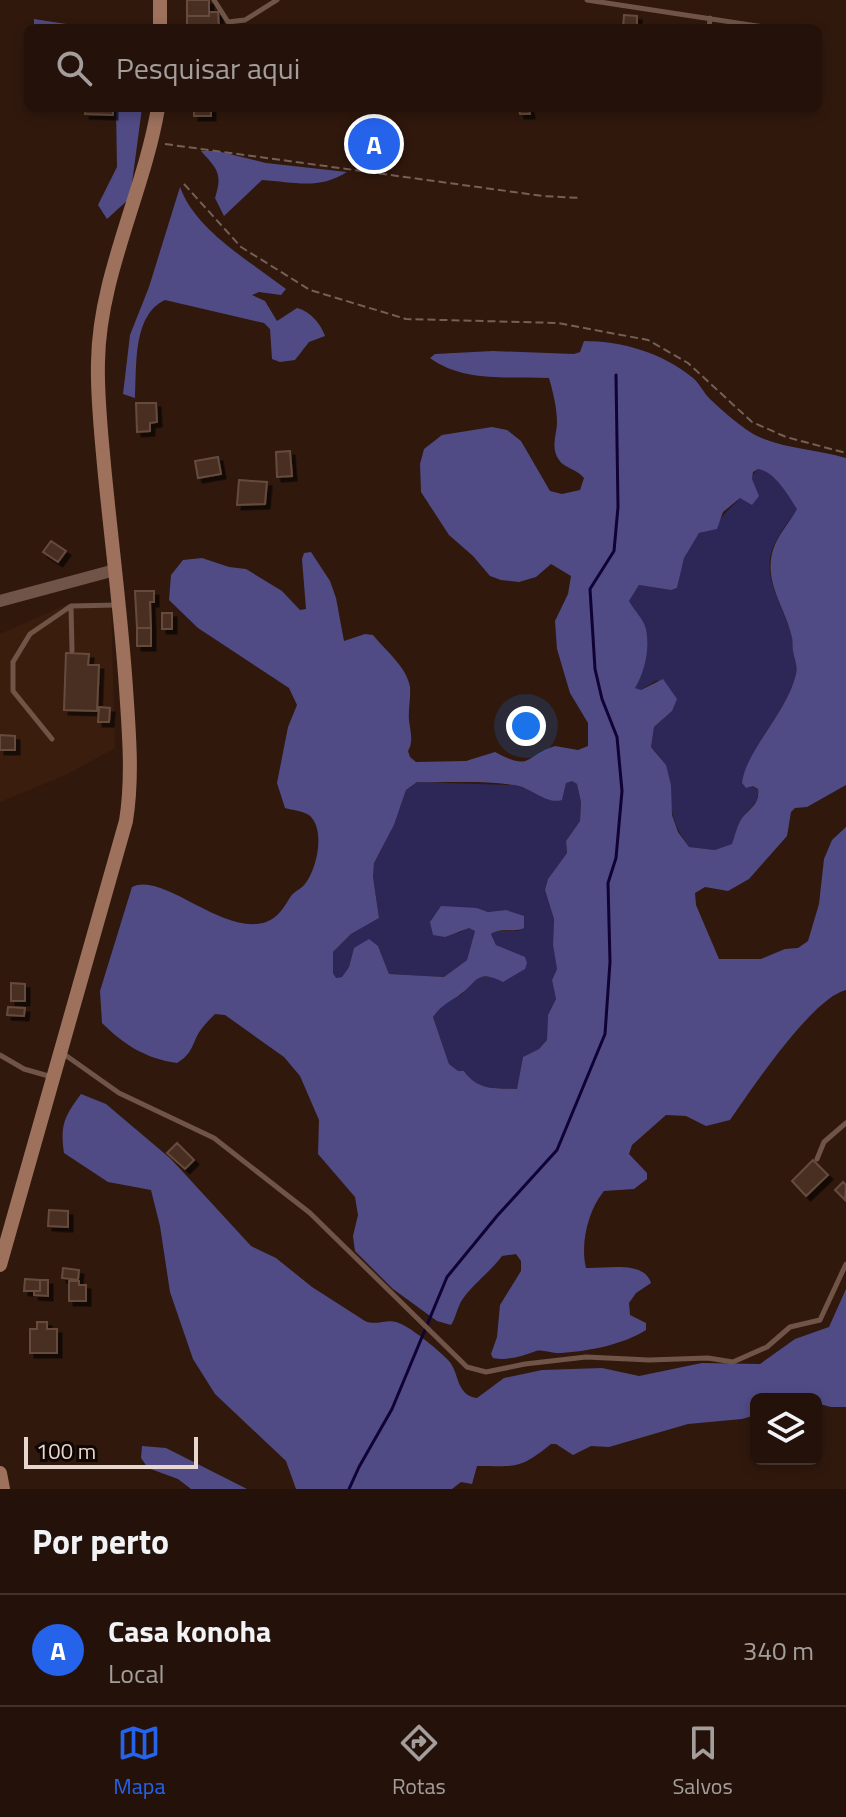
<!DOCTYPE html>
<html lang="pt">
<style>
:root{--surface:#24120a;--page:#302018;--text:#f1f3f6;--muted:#a39e9c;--line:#41322b;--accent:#2563eb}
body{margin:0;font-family:"Titillium Web",sans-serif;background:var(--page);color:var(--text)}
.controls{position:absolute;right:24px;bottom:24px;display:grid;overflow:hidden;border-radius:12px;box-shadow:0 4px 12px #0003}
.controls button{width:72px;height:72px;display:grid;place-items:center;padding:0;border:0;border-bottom:2px solid var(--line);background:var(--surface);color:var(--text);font:40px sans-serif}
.scale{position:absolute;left:24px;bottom:20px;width:174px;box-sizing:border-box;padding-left:8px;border:4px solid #e8d7cf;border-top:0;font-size:22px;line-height:28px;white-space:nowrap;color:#e8d7cf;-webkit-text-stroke:6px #100703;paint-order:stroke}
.you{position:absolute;left:526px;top:726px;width:28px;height:28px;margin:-20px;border:6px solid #fff;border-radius:50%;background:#1a73e8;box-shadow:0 0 0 12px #1a73e833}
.badge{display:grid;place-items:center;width:52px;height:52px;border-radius:50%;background:var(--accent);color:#fff;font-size:26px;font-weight:700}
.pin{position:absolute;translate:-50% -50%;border:4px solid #fff;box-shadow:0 2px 8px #0006}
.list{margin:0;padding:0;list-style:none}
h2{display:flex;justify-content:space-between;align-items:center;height:104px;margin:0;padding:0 32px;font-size:34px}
h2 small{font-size:26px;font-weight:400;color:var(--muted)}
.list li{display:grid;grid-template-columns:52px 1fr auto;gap:24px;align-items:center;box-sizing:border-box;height:112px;padding:0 32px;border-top:2px solid var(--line)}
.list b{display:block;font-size:30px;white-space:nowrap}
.list p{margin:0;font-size:26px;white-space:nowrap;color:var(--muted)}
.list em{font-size:26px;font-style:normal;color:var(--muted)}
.icon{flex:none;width:44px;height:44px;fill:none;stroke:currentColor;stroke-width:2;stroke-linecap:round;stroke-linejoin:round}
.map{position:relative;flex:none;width:846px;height:1489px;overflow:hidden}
.search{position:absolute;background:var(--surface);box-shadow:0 4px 12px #0003;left:24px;right:24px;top:24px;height:88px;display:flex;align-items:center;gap:20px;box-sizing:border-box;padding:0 28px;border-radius:12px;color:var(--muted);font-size:30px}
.sheet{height:216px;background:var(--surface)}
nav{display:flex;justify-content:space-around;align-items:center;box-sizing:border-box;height:112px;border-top:2px solid var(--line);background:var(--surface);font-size:22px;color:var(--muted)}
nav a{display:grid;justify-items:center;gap:4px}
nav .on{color:var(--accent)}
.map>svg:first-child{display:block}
</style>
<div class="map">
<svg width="846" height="1489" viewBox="0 0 846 1489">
<defs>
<filter id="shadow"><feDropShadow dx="4.5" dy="4.5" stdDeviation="0" flood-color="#0009"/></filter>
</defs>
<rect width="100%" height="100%" fill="#30180d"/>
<path fill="#3b1d0e" d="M70,603l41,1 4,144 -47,26 -68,28v-168z"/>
<path fill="#2c2756" d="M758,469c17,3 30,26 40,40 -8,11 -18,23 -24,36 -15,32 12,63 18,93 1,4 0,9 1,13 1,9 5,14 3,23 -9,39 -50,77 -53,109l3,5 7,-2 5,4c1,14 -9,18 -16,28 -5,8 -7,18 -10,27l-17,5 -26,-3c-6,-9 -12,-17 -15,-28 -9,-29 2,-48 -23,-72l3,-20 18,-16 -15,-31 -16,10 -6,-2 11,-61 -12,-14 -5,-12 10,-16 32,5 6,-2 7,-31 15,-24 17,-4c7,-18 14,-19 25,-32 7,-9 9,-21 17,-28z
M572,781l5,3 4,18 -1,19 -14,20 1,12 -19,26 -3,11 9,29 -1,26 4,24 -5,11 4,19 -8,16 -1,25 -8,9 -16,8 -6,32c-22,-1 -39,2 -53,-18l-6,1 -9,-8 -16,-47 11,-15 18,-8 7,-10 10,-7h13l33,-19 -29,-13 -5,-11 5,-3h23l-13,-21 -18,2 -11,-4 -20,26 12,-7 6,4 -8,29 -23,17 -55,-3 -11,-28 -24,2 -5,19 -7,10 -6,1 -3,-5v-21l18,-18 28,-16 -6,-41 1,-14 20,-38 12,-35 11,-8 97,3 18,5 11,7 19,2 4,-17z"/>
<path fill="#504b85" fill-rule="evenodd" d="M34,19l58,9h-58z
M116,108h26l-12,90 -23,21 -9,-14 19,-38z
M201,151h16l49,12 81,9c-28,18 -53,10 -85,8l-38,36 -9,-18c8,-25 2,-29 -14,-47z
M180,187c16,44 70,74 106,102l-5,6 -22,-3 -7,3 13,6 12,20 20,-13c13,3 24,16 28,28l-16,6 -14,18 -15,2 -8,-3 -2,-30 -6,-6 -99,-23c-33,15 -28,68 -30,98l-12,-4 7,-59 19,-48z
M584,341c38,0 79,12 109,37 6,5 10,13 15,19 11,11 35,32 49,39 27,13 60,13 89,22v327l-39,22 -12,1 -4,4 -4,24 -38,43 -21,12 -23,-4 -10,6 1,12 23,54h42l24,-10 13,-1 10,-7 11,-37 5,-45 8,-19 14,-13v163c-34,8 -95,100 -116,130l-24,6 -20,-10 -20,-1 -34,30 -3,9 18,19v6l-13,10 -30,2c-16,19 -24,53 -18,77 20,1 58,-8 65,15l-15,10 -7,10 1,12 16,8v7c-24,15 -57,21 -85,23 -8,1 -18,-4 -25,-2 -14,5 -28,10 -43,7l-2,-4 6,-17 3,-32 21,-34v-10l-5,-7 -14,2c-12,16 -29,28 -40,44 -5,8 -6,17 -11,25l-14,-4 -44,-32 -38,-38 -2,-15 5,-21 -3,-18 -37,-43 1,-34 -19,-44 -16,-19 -59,-42 -10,-1c-6,6 -14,14 -18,22 -6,13 -7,19 -20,27 -31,-4 -54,-19 -75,-40l-2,-32 32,-104c31,-16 92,50 134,35 13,-5 18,-15 25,-26 4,-5 10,-7 14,-12 12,-15 21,-55 4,-69 -6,-4 -17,-5 -24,-7l-8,-25 11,-56 9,-22 -8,-17 -91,-60 -29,-28 2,-25 12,-15 19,-2 27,9 17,2 36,22 18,19 6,-1 -4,-50 2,-6 7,-1 19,29 6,17 8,43 21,-7 8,1c12,15 34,32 37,52 1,11 -2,22 -1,33 1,11 5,21 -1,31l2,6 6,5 50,-1 29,-9c37,20 29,4 60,-6l23,4 10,-4v-23l-18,-30 -13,-44 -2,-28 13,-27 3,-18 -20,-12 -15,13 -17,5 -18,-2 -11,-4 -17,-20 -24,-21 -28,-43 -1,-28 4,-15 18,-14 50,-8 15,3 14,11 29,50 12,3 18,-4 4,-12c-7,-9 -20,-10 -25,-18 -9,-13 -2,-25 -2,-38 0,-14 -4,-30 -8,-44 -40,-2 -85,5 -119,-20l5,-4 58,-3 81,3 6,-2zM758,469c17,3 30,26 39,40 -7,13 -20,27 -24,41 -10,33 13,58 19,88 1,5 0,8 1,13 1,8 5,14 3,23 -9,39 -50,76 -54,109l4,5 7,-2 5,3c2,15 -8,19 -16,29 -5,7 -7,18 -10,26l-17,6 -26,-3 -11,-15 -6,-17 -1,-30 -5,-20 -15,-18 3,-20 18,-16 5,-12 -14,-20 -22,11 -6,-2c10,-17 15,-39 11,-59 -2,-9 -12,-19 -17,-28l10,-16 32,5 6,-2 7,-30 15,-25 18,-4 6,-17 17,-14 12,7 7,-9 -7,-17 1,-7zM572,781l5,3 4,18 -1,19 -14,20 1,12 -19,26 -3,11 9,29 -1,26 4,24 -5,11 4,19 -8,16 -1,25 -8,9 -16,8 -6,32c-22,-1 -39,2 -53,-18h-6l-9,-7 -16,-47c8,-11 14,-14 25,-21 19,-12 17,-28 45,-14l22,-13 2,-6 -2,-6 -29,-12 -5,-11c10,-7 22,-1 33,-6v-12l-18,-6 -18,2 -11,-4 -36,-2 -11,16 3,13 12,2 24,-9 6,3 -8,29 -23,17 -55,-3 -11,-28 -9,-7 -15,9 -5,19 -7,10 -6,1 -3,-5v-21l18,-18 28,-16 -6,-41 1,-14 20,-38 12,-35 11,-8c31,1 66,-2 97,3 17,2 32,20 48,15l4,-17z
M81,1094l25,10 65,55 80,87 25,12 36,29 53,34c11,5 21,-2 31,1 14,4 41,27 52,38 12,12 7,35 29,38l27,-20 38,-8 60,-2 37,8 63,-13 58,1 35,-25 34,-12 17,-38v118h-15l-15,-4v-4h-60v16l-14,4 -54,5 -79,23 -18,-1 -18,9 -17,-11h-5c-32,26 -35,22 -74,22l-5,18 -11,-2 -9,7h-156l-10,-28 -71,-67 -22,-35 -23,-67 -10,-66 -9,-36 -43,-8 -44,-29c-4,-28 0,-36 17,-59z
M142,1446l24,2 81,41h-56l-13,-10 -30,-11 -7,-10z"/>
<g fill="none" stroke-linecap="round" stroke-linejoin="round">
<path stroke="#100235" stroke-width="3" d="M349,1489l10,-22 33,-58 55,-132 50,-61 60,-66 48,-116 5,-72 -2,-79 8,-25 6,-67 -5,-54 -15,-38 -7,-30 -5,-80 24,-38 4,-44 -2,-132"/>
</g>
<path fill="#482f22" stroke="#664b3d" stroke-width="2" filter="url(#shadow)" d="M187,0h22v16h-22z
M209,12h9l1,16h-32v-12h22z
M624,15l13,1v12h-14z
M86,108h27v7l-28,-1z
M194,108h17v8h-17z
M519,108h10l1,6h-10z
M382,138l2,8 -17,3 -2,-8z
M136,403h20l1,19 -7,1v8l-13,1z
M290,451l2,25 -15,1 -1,-25z
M218,457l3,17 -23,4 -3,-17z
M239,480l28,2 -2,22 -28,1z
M51,541l15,10 -8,11 -15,-10z
M135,591h19v11h-4l1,26h-14z
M162,613h10v16h-10z
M137,628h14v18h-14z
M66,653l23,1 -1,11h11l-2,46 -33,-1z
M99,707l11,1 -1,14h-11z
M0,735l15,1v14h-15z
M11,983l14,1v17h-14z
M8,1007l17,1 -1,8 -17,-1z
M177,1143l17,17 -9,9 -18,-16z
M813,1160l15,15 -22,21 -14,-15z
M843,1182l3,3 -1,15 -10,-10z
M49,1210l19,1v16l-20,-1z
M63,1268l16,2 -1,10 -16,-2z
M25,1279l15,1v11h-16z
M40,1280h8v16l-14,-1v-4h6z
M69,1281h10v4h7v16h-17z
M37,1322h10v7h10v24h-27v-24h7z"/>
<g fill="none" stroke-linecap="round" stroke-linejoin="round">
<path stroke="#756056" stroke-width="2" stroke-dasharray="8 4" stroke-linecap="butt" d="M165,144l378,52 37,2
M184,184l57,63 69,43 96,29 152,4 90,17 40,23 64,59 34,15 60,16"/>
<path stroke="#6f5447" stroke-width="5" d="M214,0l14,22 17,-2 32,-20
M587,0l184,28
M709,28l1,-10
M71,607l1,44
M52,739l-39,-48v-29l17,-28 41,-28 46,-1
M61,1052l58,41 95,45 96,75 157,154 19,5 39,-8 61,-7 63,3 59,-2 25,4 34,-15 23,-20 30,-7 26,-56
M0,1055l24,14 28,8
M817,1159l7,-17 22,-19"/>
<path stroke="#6f5447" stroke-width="12" d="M0,601l115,-31"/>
<path stroke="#9d715c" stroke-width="14" d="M160,28v-28
M0,1265l126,-444c7,-44 3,-88 0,-133 -5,-75 -15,-149 -22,-223 -3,-34 -7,-69 -6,-103 1,-86 46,-170 60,-254
M0,1473l3,16"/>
</g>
</svg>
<div class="controls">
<button><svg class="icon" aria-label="layers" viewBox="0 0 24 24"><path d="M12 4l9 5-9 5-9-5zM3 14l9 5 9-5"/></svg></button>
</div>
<div class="scale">100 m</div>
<div class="you"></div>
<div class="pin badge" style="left:374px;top:144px">A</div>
<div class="search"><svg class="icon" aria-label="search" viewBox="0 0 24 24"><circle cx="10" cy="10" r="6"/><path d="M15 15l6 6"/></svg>Pesquisar aqui</div>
</div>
<section class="sheet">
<h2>Por perto<small></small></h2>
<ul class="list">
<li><span class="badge">A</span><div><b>Casa konoha</b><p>Local</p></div><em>340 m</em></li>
</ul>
</section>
<nav>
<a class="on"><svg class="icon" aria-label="map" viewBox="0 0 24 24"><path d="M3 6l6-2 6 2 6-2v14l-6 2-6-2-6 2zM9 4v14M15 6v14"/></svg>Mapa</a>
<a><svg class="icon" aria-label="directions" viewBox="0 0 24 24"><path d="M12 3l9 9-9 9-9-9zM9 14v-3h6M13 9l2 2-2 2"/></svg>Rotas</a>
<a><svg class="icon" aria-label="saved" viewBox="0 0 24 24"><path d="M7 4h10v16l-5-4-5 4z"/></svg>Salvos</a>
</nav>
